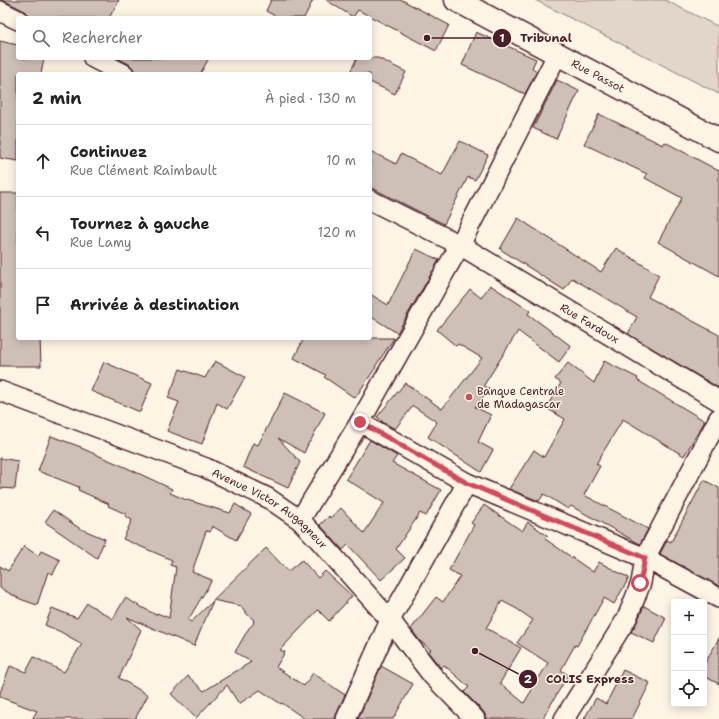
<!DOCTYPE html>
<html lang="fr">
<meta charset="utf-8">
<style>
:root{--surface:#fff;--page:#f6f6f6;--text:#222;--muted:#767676;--line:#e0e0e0}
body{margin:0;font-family:"Shantell Sans",sans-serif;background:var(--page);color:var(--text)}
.controls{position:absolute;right:12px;bottom:12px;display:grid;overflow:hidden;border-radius:4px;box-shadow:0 2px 10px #0003}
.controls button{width:36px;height:36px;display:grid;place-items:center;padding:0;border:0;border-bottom:1px solid var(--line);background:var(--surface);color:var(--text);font:20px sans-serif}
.stop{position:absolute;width:12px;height:12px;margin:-9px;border:3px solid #d1495b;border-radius:50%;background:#fff}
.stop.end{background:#d1495b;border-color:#fff;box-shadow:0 1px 4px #0008}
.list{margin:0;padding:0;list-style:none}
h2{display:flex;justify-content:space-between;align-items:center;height:52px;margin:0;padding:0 16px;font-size:17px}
h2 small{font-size:13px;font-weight:400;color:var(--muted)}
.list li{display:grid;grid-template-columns:26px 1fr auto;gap:12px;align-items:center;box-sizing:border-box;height:72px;padding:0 16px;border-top:1px solid var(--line)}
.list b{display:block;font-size:15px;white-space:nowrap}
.list p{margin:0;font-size:13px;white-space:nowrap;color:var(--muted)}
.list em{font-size:13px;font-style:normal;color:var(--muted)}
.icon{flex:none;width:22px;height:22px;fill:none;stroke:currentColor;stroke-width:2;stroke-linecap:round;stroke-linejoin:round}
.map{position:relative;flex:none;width:719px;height:719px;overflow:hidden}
.search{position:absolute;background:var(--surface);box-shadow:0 2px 10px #0003;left:16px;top:16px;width:356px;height:44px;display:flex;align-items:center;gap:10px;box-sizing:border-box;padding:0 14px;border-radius:4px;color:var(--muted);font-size:15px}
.panel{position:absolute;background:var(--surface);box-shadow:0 2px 10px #0003;left:16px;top:72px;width:356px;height:268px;border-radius:4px}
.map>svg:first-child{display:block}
</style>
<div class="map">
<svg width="719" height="719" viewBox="0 0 719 719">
<rect width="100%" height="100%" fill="#fcf5e5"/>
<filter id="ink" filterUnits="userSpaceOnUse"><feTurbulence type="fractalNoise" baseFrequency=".025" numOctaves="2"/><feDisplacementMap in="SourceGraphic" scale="8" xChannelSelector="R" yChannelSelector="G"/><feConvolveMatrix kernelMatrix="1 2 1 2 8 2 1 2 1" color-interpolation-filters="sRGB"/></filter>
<g filter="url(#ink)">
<path fill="#e2d5ca" stroke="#967a7a" d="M535,0h130l54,27v67z"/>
<path fill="#cfc0b7" stroke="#4a1f2b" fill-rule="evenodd" d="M0,0h119l-10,18h-80l-2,-4 -4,-4 -18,-9z
M271,0h42l-9,18h-25l-13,-7z
M326,0h76l47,25 -13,26 -78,-41 -5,7z
M476,32l60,27 -4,9 5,3 -12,23 -63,-29z
M0,41l18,4v13h26l-3,16h-23v87l-18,-3z
M117,58h92l-9,16h-63l-2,-1 -2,-5 -4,-4z
M357,58h21l28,14 -11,22 -25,-12v-8h-21z
M557,80l22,11 -23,48 -23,-11z
M599,114l64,31 2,-3 54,29v105l-61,-34 24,-44 -37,-20 2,-4 -63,-30z
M460,141l28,14 -13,25 -7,-3 -24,47 -74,-37v-36l26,13 5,-10 41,21z
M0,193h18v145h22l1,28h-41z
M518,218l83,54 15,-24 43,27 -11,22 71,38v53l-91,-54 9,-17 -65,-39 -8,12 -64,-41z
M416,249l23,11 -42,73 -27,-17v-22l18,11z
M490,285l40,26 -2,3 43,32 -12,16 -41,-31 -34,54 5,4 -14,18 16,8 -13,27 15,8 -12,22 -53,-35 9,-15 -24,-16 -18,23 -14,-8h1l-5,-4 28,-34 37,26 40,-51 -24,-14 -2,2 -19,-16 33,-41 11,9z
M304,338h90l-19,29h1l-21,31 -31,-21 2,-2 -32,-17z
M215,361l30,16 -18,32 -10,-6 -15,41 -35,-13 12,-29 -11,-4 12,-29 25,9z
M604,361l34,17 -1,2 68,41 -21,35 -61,-37 -27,45 4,2 -16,29 64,34 -8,15 -69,-38 -3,3 -24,-15 -5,7 -30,-12 25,-39 10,7 21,-38 -19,-11 15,-25 -6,-4 13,-16 26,20z
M104,362l48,21 -12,29 -49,-21z
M285,393l40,20 -15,29h-1l-5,11 -26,-15 22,24 -12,26 -45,-21 10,-24 5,2z
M51,436l30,11v1l44,19 47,22 -2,4 14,6 46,14 5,-9 16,10 -15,26 -24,-14 -2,6 -4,-1 -14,41 20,8 -24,40 3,2 22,-21 -19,45 -67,-29 14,13 -22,48 29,17 -13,24h-103l5,-8 -37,-14v-4l10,-27 16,6 8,-15 30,15 18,-28 -21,-12 -16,-7 7,-17 25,10 10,-15 26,16 12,-21 31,17 1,-2 12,5 7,-51 -6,-2 2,-5 -49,-21 9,-19 -7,-4 1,-2 -18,-8 1,-2 -31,-14 1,-3 -41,-16z
M370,440l27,16 -5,7 49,27 -15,26 -6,-3 -24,36 9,9 -24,22 -33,-35 -5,5 -23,-25 9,-9 1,2 11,-10 23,25 20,-30 -38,-24z
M0,458l18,3 -3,28 -15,-1z
M704,480l15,8v98l-59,-32 7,-14 4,2z
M484,505l38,26 6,-9 20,14 -3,3 48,33 6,-10 30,16 -15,26 -10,-6 -27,48 -2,-1 -14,25 7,5 -25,43 1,1h-56l-5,-8 -19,-19 5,-5 -25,-22 -3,3 -13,-16 3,-2 -11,-9 -9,-12 25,-32 7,5 17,-26 -11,-6 25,-45 -3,-2zM502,601l15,8 16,11 -16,23 31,20 -24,40 -24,-20 21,-35 -35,-20z
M53,510l26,18 26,11 -8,19 -52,-36z
M24,546l14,10 3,-5 19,9 -7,14 -5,-2 -11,33 -17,-6 -20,-11v-22l8,5z
M266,548l22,23 14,-11 16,18 7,-7 27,25 -23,25 -11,-11 -38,40 5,2 -9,15 28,19 9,-13 32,22 -9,20 -1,4h-30l-23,-16 -1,1 -21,-14 -21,14 -12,-19 -31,33 -25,-24 17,-18 16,15 47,-29 -16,-10 14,-24 5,-5 -1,-1 1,-2 -7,-6 -6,-8 -28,-6z
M644,606l22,12 -12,25 -23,-11 6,-10z
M719,638v46l-15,-8v-11z
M381,666l32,18 -20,35h-35z
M623,670l27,13 -18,36h-48l12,-21 10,6z"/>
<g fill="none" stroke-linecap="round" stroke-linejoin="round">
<g stroke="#4a1f2b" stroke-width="22">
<g id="street">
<path d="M0,11l18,9"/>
<path d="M93,58l31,16"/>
<path id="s1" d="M370,200l90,45 259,156"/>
<path id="s2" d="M0,391l206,77 62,30 32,22 18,19 72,81 42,55 43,44"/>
<path d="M360,422l107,61 178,75 74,40"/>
<path d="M300,520l60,-98 100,-177 98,-192"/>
<path d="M346,719l44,-99 77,-137"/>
<path d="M564,719l63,-101 14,-35 4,-25 74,-140"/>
</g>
</g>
<g stroke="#4a1f2b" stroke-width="25">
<g id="secondary">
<path id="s3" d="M456,0l263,140"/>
</g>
</g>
<use href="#street" stroke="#fcf5e5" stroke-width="19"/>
<use href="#secondary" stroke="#fcf5e5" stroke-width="22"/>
</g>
</g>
<g fill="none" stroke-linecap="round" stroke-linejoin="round" filter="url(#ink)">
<path stroke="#d1495b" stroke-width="5" d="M360,422l107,61 178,75 -5,25"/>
</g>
<circle fill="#d1495b" stroke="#fcf5e5" stroke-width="1.5" cx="469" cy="397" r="4"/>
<g text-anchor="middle" stroke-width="3" stroke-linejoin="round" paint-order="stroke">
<g font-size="11" fill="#4a1f2b" stroke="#fcf5e5">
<text dy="4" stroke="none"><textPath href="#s3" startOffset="161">Rue Passot</textPath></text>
<text dy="4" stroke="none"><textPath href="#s1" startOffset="252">Rue Fardoux</textPath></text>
<text dy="4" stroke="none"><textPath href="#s2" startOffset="296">Avenue Victor Augagneur</textPath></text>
</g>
<g font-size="11" fill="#4a1f2b" stroke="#fcf5e5" text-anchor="start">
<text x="477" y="395">Banque Centrale<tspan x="477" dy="13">de Madagascar</tspan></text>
</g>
</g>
<path fill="none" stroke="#4a1f2b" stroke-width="1.5" d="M427 38L502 38M475 651L528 679"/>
<g fill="#4a1f2b" stroke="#fcf5e5" stroke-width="1.5">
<circle cx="427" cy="38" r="4"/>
<circle cx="475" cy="651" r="4"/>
<circle cx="502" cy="38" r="10"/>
<circle cx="528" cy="679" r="10"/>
</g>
<g font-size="12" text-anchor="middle" font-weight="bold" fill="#fff">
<text x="502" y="42">1</text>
<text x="528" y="683">2</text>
</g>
<g font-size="12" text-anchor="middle" font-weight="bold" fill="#4a1f2b" stroke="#fcf5e5" stroke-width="3" stroke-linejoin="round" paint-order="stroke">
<text x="546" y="42">Tribunal</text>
<text x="590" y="683">COLIS Express</text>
</g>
</svg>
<div class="controls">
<button>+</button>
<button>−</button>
<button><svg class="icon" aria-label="locate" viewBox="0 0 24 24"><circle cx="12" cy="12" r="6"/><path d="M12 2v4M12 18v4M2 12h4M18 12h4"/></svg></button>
</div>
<div class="stop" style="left:640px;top:583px"></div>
<div class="stop end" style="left:360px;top:422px"></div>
<div class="search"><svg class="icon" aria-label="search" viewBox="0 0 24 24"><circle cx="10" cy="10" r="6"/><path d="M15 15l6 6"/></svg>Rechercher</div>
<section class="panel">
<h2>2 min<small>À pied · 130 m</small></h2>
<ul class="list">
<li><svg class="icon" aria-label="ahead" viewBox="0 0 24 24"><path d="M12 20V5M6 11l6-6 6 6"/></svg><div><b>Continuez</b><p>Rue Clément Raimbault</p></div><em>10 m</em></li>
<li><svg class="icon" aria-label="left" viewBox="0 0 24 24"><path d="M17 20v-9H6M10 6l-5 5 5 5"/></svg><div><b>Tournez à gauche</b><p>Rue Lamy</p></div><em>120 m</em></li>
<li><svg class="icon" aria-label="arrive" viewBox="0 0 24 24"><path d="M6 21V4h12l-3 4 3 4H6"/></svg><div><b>Arrivée à destination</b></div></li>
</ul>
</section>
</div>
